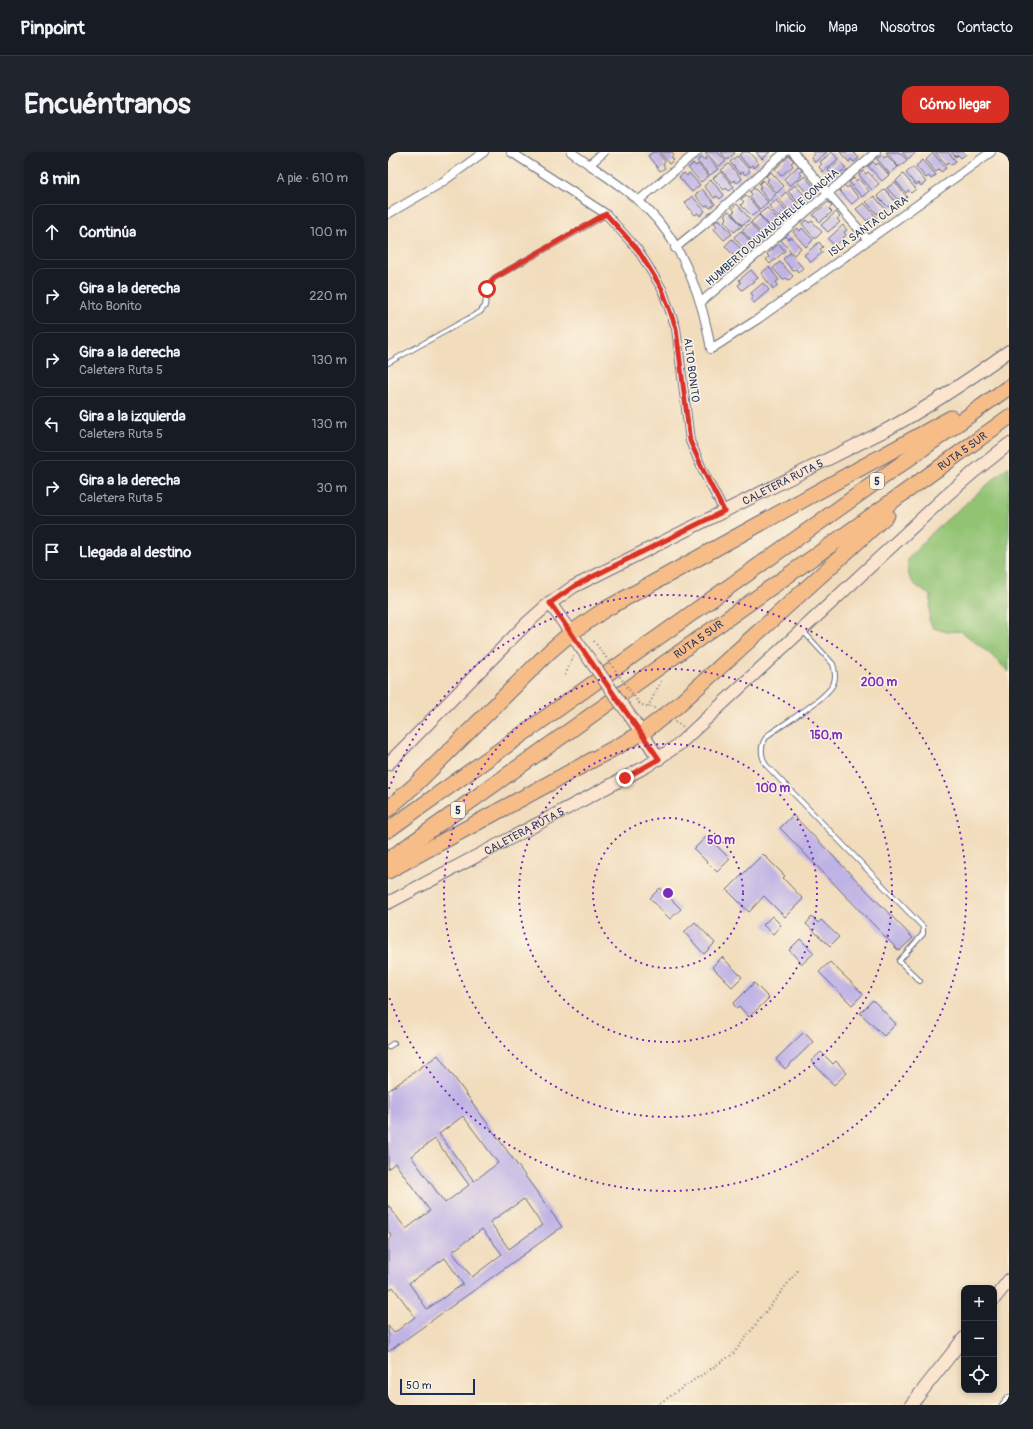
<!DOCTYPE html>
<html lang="es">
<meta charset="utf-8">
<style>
:root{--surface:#171b24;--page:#20242c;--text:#f1f3f6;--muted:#9ea1a6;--line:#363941;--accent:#d93025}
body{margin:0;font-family:Pangolin,sans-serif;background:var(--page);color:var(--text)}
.controls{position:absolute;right:12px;bottom:12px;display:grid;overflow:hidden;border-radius:8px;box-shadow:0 2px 6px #0003}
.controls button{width:36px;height:36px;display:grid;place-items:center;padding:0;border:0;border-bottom:1px solid var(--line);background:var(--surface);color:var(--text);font:20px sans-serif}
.scale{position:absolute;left:12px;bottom:10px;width:75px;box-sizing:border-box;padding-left:4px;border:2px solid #1b2f5e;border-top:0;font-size:11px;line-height:14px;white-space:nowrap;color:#1b2f5e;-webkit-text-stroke:3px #fcf5e5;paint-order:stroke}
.stop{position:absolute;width:12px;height:12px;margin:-9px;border:3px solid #d93025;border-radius:50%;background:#fff}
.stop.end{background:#d93025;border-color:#fff;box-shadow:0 1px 4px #0008}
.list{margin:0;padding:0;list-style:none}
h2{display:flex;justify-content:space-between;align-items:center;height:52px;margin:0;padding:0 16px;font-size:17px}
h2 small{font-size:13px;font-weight:400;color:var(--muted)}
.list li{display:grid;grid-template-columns:26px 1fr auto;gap:12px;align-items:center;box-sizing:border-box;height:56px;margin:0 8px 8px;padding:0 8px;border:1px solid var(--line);border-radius:12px}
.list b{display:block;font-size:15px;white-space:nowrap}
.list p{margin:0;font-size:13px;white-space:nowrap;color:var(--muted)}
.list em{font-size:13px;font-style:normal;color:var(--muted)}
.icon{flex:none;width:22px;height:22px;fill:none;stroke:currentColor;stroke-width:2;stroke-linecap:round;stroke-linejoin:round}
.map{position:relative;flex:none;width:621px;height:1253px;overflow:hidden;border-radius:12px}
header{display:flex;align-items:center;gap:24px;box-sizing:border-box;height:56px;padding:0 20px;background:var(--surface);border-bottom:1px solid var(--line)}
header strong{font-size:19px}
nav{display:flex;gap:22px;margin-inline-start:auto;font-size:14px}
.intro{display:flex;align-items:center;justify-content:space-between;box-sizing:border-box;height:96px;padding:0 24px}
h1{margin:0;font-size:28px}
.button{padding:10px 18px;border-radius:12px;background:var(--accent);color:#fff;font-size:14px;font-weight:700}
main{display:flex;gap:24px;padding:0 24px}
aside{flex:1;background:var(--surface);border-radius:12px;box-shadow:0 2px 6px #0003}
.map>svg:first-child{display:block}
</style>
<header>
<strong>Pinpoint</strong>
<nav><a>Inicio</a><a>Mapa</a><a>Nosotros</a><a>Contacto</a></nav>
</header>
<div class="intro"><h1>Encuéntranos</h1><a class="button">Cómo llegar</a></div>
<main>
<aside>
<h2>8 min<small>A pie · 610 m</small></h2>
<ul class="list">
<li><svg class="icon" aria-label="ahead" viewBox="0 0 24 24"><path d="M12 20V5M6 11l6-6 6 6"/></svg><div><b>Continúa</b></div><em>100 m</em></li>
<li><svg class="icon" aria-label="right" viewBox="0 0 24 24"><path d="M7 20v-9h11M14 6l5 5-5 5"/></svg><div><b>Gira a la derecha</b><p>Alto Bonito</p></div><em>220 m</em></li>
<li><svg class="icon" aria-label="right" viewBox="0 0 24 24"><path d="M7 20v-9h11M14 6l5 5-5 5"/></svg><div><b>Gira a la derecha</b><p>Caletera Ruta 5</p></div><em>130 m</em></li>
<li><svg class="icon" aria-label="left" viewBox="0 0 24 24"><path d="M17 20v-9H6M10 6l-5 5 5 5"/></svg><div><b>Gira a la izquierda</b><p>Caletera Ruta 5</p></div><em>130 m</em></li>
<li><svg class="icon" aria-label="right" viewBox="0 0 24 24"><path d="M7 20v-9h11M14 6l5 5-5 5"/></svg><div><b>Gira a la derecha</b><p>Caletera Ruta 5</p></div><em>30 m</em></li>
<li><svg class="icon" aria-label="arrive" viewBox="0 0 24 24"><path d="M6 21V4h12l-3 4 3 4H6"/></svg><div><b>Llegada al destino</b></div></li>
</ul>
</aside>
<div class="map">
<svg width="621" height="1253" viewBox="0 0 621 1253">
<rect width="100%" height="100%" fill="#fcf5e5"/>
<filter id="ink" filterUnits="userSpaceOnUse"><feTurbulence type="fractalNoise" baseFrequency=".025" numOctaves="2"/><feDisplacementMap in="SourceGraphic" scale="8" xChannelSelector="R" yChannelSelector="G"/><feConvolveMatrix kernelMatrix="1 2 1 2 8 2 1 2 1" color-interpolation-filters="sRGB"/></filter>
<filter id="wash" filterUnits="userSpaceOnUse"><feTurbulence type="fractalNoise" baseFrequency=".012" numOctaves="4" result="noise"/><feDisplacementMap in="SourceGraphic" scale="16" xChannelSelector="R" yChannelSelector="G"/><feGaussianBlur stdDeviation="0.9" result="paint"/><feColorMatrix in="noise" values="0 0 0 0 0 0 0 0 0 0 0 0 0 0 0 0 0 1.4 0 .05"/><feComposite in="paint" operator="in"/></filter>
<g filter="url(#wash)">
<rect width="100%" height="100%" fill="#f1dcbc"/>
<path fill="#91c373" stroke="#567968" d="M621,314v206l-19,-18 -29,-23 -14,1 -14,-4 -4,-8 2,-24c-18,-13 -24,-12 -23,-37l26,-28z"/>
<g id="blocks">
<path fill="#bfb2e5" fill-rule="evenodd" d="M265,0h5l7,10 -2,2 2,4 -5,3 -12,-15z
M272,0h12l2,3 -3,2 3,3 -5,4z
M317,0h13l8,9 -7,6z
M333,0h13l1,1 -8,7z
M355,0h6l10,12 -5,4 -2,-3 -3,2 -10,-12z
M368,0h14l-8,7z
M424,0h15l-12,10 -4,-5 3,-3z
M444,0l6,7 -15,13 -4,-5 3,-3 -2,-2z
M452,0h13l6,6 -5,4 -3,-3 -2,3z
M498,0h13l8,8 -8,7z
M514,0h14l-8,7z
M547,0h13l8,9 -5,4 -2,-3 -3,2z
M563,0h13l2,2 -5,4 -3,-3 -2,2z
M545,1l13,15 -5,4 -2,-3 -3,3 -10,-12z
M494,3l2,3 3,-2 11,11 -8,7 -13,-15z
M349,4l13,15 -5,4 -2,-3 -3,2 -10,-12z
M401,4l5,5 -3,2 2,3 -12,10 -6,-7z
M314,5l3,3 2,-3 11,12 -8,6 -13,-14z
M535,8l13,15 -5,4 -2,-3 -3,2 -10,-12z
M452,9l6,7 -15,12 -4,-4 3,-3 -2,-3z
M485,10l3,3 2,-2 11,12 -7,6 -14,-15z
M305,12l3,2 2,-2 11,12 -8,6 -13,-14z
M341,12l13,15 -5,4 -3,-3 -2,2 -11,-12z
M410,14l4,4 -3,3 3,2 -12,11 -6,-7z
M525,15l13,15 -5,4 -2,-3 -3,2 -10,-12z
M475,19l3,3 2,-2 11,12 -7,6 -13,-15z
M333,20l13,15 -5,4 -3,-3 -2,2 -11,-12z
M383,20l13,14 -7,7 -10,-12 2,-2 -3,-3z
M296,21l3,3 2,-3 11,12 -8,7 -13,-15z
M515,22l13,15 -5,4 -3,-3 -2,3 -10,-12z
M417,24l12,15 -4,4 -3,-3 -2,2 -11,-12z
M466,26l2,3 3,-2 10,12 -7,6 -13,-15z
M323,28l13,15 -4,4 -3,-3 -3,2 -10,-12z
M375,28l13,14 -7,7 -10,-12 2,-2 -2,-3z
M507,30l12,15 -4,4 -3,-3 -2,2 -11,-12z
M407,33l13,14 -5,5 -2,-3 -3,2 -10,-12z
M456,33l3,3 2,-2 10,12 -7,6 -13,-14z
M366,36l14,14 -8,7 -10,-12 2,-3 -2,-2z
M314,37l13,15 -5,4 -2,-3 -3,2 -10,-12z
M497,37l12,15 -4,4 -3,-3 -2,2 -11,-11z
M398,40l13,15 -5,4 -2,-3 -3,3 -10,-12z
M358,43l13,15 -7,6 -11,-11 3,-3 -3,-3z
M304,44l13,15 -5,5 -2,-3 -3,2 -10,-12z
M486,44l13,15 -5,4 -3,-3 -2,2 -11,-12z
M388,48l13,15 -5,4 -2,-3 -3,2 -10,-12z
M440,50l4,4 -3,3 3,3 -12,10 -7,-7z
M476,51l13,15 -5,4 -3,-3 -2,2 -11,-12z
M349,52l13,15 -8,6 -10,-12 3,-2 -3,-3z
M379,56l13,14 -5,4 -3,-3 -2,3 -11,-12z
M341,59l13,15 -8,6 -10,-11 3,-3 -3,-3z
M448,60l4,5 -3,2 3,3 -12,10 -7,-7z
M371,63l13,15 -5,4 -3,-3 -2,3 -11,-12z
M331,67l13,15 -8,6 -10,-11 3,-3 -3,-3z
M419,68l2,3 3,-2 10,11 -7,7 -13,-15z
M362,71l13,15 -5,5 -3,-3 -2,2 -11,-12z
M455,73l4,5 -3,2 2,3 -11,11 -7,-7z
M409,76l3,3 2,-3 11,12 -7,7 -13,-15z
M353,79l13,15 -5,4 -2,-3 -3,2 -10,-12z
M398,84l2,3 3,-2 10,11 -7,7 -13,-15z
M344,87l13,15 -5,4 -2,-3 -3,2 -10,-11z
M431,90l4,5 -3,2 3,3 -12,10 -7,-7z
M391,92l6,7 -15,13 -4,-5 3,-2 -2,-3z
M402,101l13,15 -5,4 -2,-3 -3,2 -10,-12z
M392,110l13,14 -4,4 -3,-2 -3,2 -10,-12z
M381,115l10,13 -3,2 2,3 -5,4 -12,-16z
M363,118l7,8 -16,12 -4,-5 3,-2 -2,-3z
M375,131l6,7 -15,13 -4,-5 3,-2 -2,-3z
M405,663l120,123 -14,13 -119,-123z
M319,684l23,23 -13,13 -23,-23z
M375,702l22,22 -2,2 20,21 -18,18 -21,-21 -15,16 -22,-22z
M272,736l21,21 -11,10 -20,-21z
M384,764l9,9 -8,9 -10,-9z
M424,765l6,6 3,-3 18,17 -9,9 -24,-22z
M307,770l20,21 -11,11 -20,-22z
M412,787l14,14 -12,11 -13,-14z
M334,805l20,20 -10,10 -20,-20z
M442,810l33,32 -11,11 -33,-33z
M366,831l15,15 -20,19 -10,-11 -2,2 -4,-4z
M485,848l23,24 -12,12 -24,-23z
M416,880l9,10 -28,27 -9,-10z
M433,900l12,12 3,-3 11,12 -13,12 -23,-24z
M50,903l124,172 -174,125v-15l1,-1 -1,-2v-8l6,7 21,-16 -22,-30 -5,4v-51l4,-3 -4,-6v-26l18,24 24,-18 -35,-48 -7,6v-78zM75,964l35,47 -24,18 -35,-47zM47,987l34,46 -24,18 -34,-47zM136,1047l18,26 -33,24 -19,-27zM94,1077l20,25 -30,23 -20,-25zM57,1106l18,26 -36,25 -18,-26z"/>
</g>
</g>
<g filter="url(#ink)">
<use href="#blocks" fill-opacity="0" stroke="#666c7f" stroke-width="1"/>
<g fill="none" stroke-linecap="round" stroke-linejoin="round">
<g stroke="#666c7f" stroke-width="6">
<path id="lane" d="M0,211l92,-51 5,-6 2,-17 7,-11 112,-63
M415,479l30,33c2,6 3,12 1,18 -4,15 -52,43 -66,53 -8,9 -8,19 -2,30l157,162v7l-24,27 21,20
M0,895l6,-4"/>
</g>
<g stroke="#666c7f" stroke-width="10">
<path id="street" d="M123,0l95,62 32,36 24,39 14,39 14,113 14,32 20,38
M183,0c25,18 57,37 78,59 35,35 54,90 62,138l47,-30 233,-167
M405,0l75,88
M201,13l15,-13
M250,49l59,-49
M0,62l53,-31 43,-31
M287,96l26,-21 84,-75
M312,151l176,-151
M616,1253l5,-6"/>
</g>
<g stroke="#666c7f" stroke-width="14">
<g id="secondary">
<path d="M162,451l32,46"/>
<path d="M245,568l26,39"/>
<path id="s1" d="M0,612l139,-141 18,-16 28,-20 315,-158c43,-23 82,-50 121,-78"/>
<path id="s2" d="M0,751l259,-137 31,-21 269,-250 28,-24 34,-27"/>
<path d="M606,1147l15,-19"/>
<path d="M523,1253l53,-67"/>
</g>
</g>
<g stroke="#666c7f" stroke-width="17">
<g id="highway">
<path d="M0,657l27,-24 135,-134 21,-18 33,-23 347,-192"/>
<path d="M0,678l621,-443"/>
<path id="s3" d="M0,708l555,-395 66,-48"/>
<path d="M0,719l254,-138 35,-27 210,-191"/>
</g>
</g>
<path stroke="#666c7f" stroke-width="2" stroke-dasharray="1 3" stroke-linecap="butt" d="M177,523l8,-18 2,-2
M251,551l3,2 13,3
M260,555l13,-26
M287,570l8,5
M269,1253l76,-51 65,-84"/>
<use href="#lane" stroke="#fff" stroke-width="4"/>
<use href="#street" stroke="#fff" stroke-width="8"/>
<use href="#secondary" stroke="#fce5cf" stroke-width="12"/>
<use href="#highway" stroke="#f7bd88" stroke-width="15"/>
<g stroke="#666c7f" stroke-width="14" stroke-linecap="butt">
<path id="secondary-bridge" d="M194,497l51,71"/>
</g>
<path stroke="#666c7f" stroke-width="2" stroke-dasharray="1 3" stroke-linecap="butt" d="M206,489l45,62"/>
<use href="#secondary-bridge" stroke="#fce5cf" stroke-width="12"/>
</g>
</g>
<g fill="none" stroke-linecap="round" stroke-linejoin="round" filter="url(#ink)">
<path stroke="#d93025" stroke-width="5" d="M99,137l7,-11 112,-64 32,36 24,39 14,39 14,113 14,31 20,39 -134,67 -17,9 -23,16 109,156 -34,19"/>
</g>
<g fill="none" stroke="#7b2cbf" stroke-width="2" stroke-dasharray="2 4">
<circle cx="280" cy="741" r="75"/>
<circle cx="280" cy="741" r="149"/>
<circle cx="280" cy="741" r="224"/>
<path d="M1 637A298 298 0 1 1 1 845"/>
</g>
<g text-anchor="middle" stroke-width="3" stroke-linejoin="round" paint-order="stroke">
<g fill="#fcf5e5" stroke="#5e6a86" stroke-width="1">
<rect x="482" y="321" width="14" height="16" rx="3"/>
<rect x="63" y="650" width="14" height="16" rx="3"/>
</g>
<g font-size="10" font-weight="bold" fill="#1b2f5e">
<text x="489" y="333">5</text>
<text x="70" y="662">5</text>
</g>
<g font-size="11" fill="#1b2f5e" stroke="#fcf5e5">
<text transform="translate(480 74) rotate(-36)" y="4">ISLA SANTA CLARA</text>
<text transform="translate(384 75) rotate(-41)" y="4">HUMBERTO DUVAUCHELLE CONCHA</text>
<text transform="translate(304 218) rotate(83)" y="4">ALTO BONITO</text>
<text dy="4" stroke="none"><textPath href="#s3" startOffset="705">RUTA 5 SUR</textPath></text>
<text dy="4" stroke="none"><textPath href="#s1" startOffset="491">CALETERA RUTA 5</textPath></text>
<text dy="4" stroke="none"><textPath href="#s3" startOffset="381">RUTA 5 SUR</textPath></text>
<text dy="4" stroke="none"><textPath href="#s2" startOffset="154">CALETERA RUTA 5</textPath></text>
</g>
</g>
<circle cx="280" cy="741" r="6" fill="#7b2cbf" stroke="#fcf5e5" stroke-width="2"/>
<g font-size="12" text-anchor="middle" font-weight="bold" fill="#7b2cbf" stroke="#fcf5e5" stroke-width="3" stroke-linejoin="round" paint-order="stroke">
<text x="491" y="534">200 m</text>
<text x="438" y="587">150 m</text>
<text x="385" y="640">100 m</text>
<text x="333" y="692">50 m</text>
</g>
</svg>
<div class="controls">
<button>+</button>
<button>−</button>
<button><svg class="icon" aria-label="locate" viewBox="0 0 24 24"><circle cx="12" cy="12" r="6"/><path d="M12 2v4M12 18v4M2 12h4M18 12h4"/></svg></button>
</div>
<div class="scale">50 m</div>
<div class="stop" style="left:99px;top:137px"></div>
<div class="stop end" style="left:237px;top:626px"></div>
</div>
</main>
